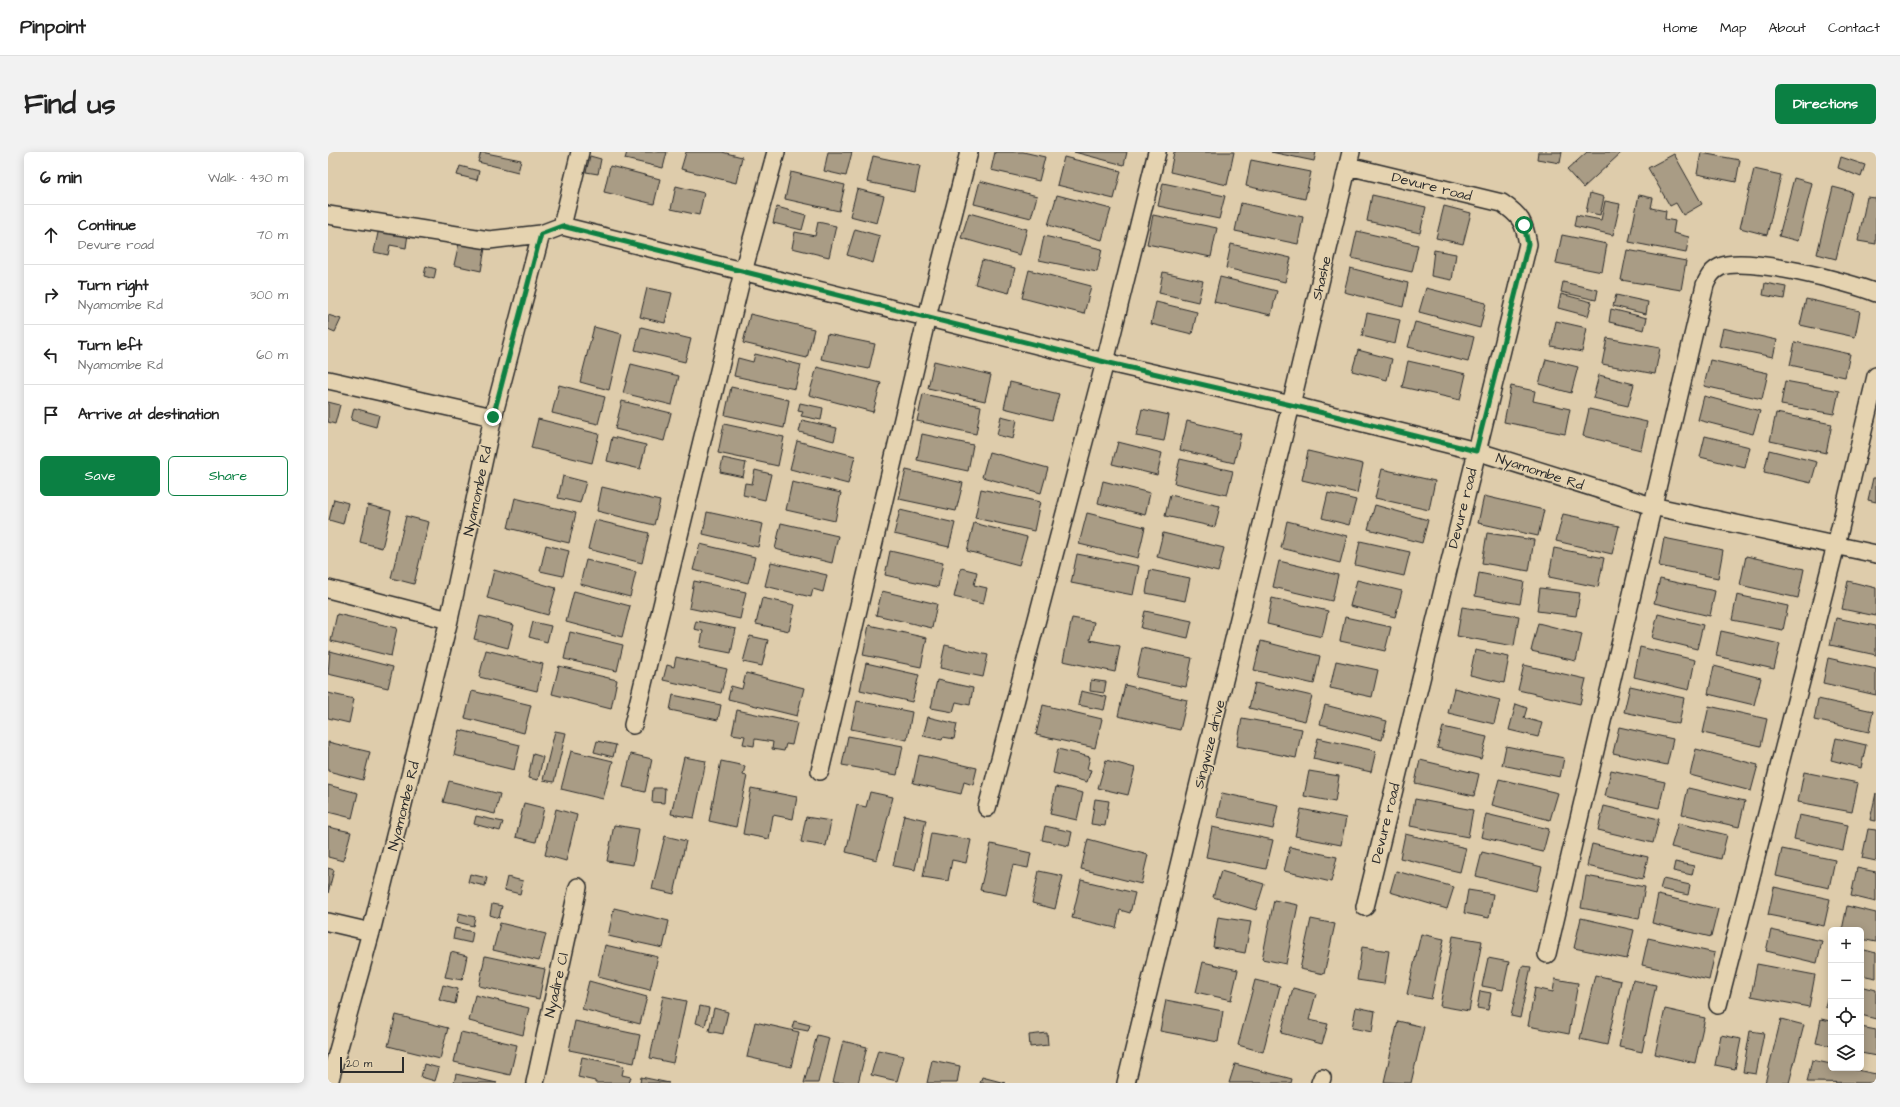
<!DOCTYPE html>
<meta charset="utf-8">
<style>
:root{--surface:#fff;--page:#f2f2f2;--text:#222;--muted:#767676;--line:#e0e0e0;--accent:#0b8043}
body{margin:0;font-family:"Architects Daughter",sans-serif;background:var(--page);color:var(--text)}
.controls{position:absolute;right:12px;bottom:12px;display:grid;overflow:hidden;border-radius:6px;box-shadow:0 2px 10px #0003}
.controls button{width:36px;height:36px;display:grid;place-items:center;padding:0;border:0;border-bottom:1px solid var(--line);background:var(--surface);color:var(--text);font:20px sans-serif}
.scale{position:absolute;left:12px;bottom:10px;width:64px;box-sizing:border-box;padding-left:4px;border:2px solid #2b2b2b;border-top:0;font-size:11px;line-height:14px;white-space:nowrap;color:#2b2b2b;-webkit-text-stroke:3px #e5d3b0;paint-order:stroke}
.stop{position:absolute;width:12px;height:12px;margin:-9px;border:3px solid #0b8043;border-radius:50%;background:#fff}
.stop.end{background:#0b8043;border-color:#fff;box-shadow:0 1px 4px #0008}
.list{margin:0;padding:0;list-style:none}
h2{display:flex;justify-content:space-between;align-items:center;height:52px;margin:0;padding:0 16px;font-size:17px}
h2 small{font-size:13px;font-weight:400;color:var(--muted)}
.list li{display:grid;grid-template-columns:26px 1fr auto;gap:12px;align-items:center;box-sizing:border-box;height:60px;padding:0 16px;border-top:1px solid var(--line)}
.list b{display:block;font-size:15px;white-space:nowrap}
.list p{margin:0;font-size:13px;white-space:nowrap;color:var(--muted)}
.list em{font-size:13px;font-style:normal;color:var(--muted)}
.actions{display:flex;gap:8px;padding:12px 16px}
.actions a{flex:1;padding:9px 0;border:1px solid var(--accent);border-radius:6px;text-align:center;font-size:14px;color:var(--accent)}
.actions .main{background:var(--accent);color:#fff}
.icon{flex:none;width:22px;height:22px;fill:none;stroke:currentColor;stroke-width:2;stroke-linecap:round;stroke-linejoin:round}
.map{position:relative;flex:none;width:1548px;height:931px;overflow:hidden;border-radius:6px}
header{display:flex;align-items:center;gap:24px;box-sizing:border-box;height:56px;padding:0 20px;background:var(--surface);border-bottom:1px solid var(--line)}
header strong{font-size:19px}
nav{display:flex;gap:22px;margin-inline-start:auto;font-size:14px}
.intro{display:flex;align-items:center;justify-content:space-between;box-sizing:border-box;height:96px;padding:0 24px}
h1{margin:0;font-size:28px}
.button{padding:10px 18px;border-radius:6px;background:var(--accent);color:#fff;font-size:14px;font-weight:700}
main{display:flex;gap:24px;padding:0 24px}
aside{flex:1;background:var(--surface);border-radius:6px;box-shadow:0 2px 10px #0003}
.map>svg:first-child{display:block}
</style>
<header>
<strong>Pinpoint</strong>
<nav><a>Home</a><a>Map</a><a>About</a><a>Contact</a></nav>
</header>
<div class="intro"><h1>Find us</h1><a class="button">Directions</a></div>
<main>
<aside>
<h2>6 min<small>Walk · 430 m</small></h2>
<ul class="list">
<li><svg class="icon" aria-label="ahead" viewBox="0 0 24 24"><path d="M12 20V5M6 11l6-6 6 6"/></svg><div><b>Continue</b><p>Devure road</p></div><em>70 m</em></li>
<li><svg class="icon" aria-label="right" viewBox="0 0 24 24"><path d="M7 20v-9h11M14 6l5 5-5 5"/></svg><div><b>Turn right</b><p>Nyamombe Rd</p></div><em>300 m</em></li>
<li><svg class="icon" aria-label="left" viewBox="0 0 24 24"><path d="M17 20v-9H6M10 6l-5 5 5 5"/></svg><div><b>Turn left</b><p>Nyamombe Rd</p></div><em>60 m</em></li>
<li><svg class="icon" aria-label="arrive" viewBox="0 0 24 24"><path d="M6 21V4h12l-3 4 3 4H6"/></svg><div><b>Arrive at destination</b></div></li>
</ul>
<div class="actions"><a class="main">Save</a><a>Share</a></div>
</aside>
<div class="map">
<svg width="1548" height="931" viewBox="0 0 1548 931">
<rect width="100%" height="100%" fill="#deccab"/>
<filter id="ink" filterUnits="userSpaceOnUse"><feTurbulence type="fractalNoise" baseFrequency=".025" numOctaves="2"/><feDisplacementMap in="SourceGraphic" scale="8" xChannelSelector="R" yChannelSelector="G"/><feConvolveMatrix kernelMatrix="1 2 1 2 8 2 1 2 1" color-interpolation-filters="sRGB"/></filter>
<g filter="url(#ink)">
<path fill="#a99c85" stroke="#2b2b2b" d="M153,0l40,8 -3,12 -40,-10z
M299,0h40l-4,16 -38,-9z
M358,0h36l20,5 -6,26 -55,-14z
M500,0h24l-6,24 -22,-5z
M667,0h28l22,5 -6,24 -48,-11z
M746,0h53l-3,13z
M846,0h60l-7,33 -57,-13z
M943,0h45l-2,9z
M1210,0h24l-2,11 -23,-4z
M1259,0h35l-39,36 -16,-18z
M1373,1l39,7 -4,22 -39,-8z
M1346,2l28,50 -19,11 -7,-12 -6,3 -22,-38z
M262,4l11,3 -3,15 -12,-2z
M545,4l47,10 -5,26 -48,-10z
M736,5l57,14 -7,28 -57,-14z
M1513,5l24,8 -4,12 -23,-9z
M923,8l60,12 -6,27 -59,-13z
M132,14l19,5 -2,9 -20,-5z
M282,14l50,13 -6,25 -50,-12z
M1426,17l27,6 -14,60 -27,-7z
M463,20l54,13 -6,26 -54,-12z
M1466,26l18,5 -14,58 -19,-5z
M652,29l57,15 -6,22 -57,-14z
M835,31l62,13 -6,23 -61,-13z
M348,34l28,7 -5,22 -28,-6z
M1505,35l19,5 -16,67 -19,-5z
M529,37l27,7 -7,27 -27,-7z
M1262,41l14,4 -4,18 -14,-3z
M729,43l54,14 -9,31 -54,-15z
M1044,43l54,12 -6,26 -53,-12z
M1311,43l14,3 -2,10 15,3 -1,8 10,2 -2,12 16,4 -3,16 -57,-11z
M1539,45l9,1v46l-18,-3z
M1277,49l15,3 -7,31 -39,-9 2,-11 25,5z
M913,51l62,14 -5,27 -63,-13z
M1116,54l27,7 -8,31 -27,-6z
M449,55l29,8 -4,15 -29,-7z
M641,61l58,16 -7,26 -59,-17z
M825,63l64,13 -6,29 -64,-13z
M490,70l18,4 -7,31 -37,-9 3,-16 20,4z
M51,76l29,6 -2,14 -16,-3 -2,10 -14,-3z
M527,77l25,7 -7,27 -26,-8z
M1029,79l61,14 -6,27 -61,-14z
M1234,83l45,9 -5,28 -46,-9z
M716,84l58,13 -5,23 -58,-12z
M131,91l26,5 -4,23 -27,-6z
M903,92l60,14 -6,24 -59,-14z
M1106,98l22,4 -4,26 -21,-4z
M1299,98l59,11 -5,29 -60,-10z
M654,108l33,8 -6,25 -34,-9z
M98,114l10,3 -2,10 -10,-3z
M1022,116l58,15 -5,24 -59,-15z
M701,118l62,16 -7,28 -62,-16z
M835,120l40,9 -5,21 -39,-9z
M892,125l57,14 -6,24 -57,-13z
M1235,130l35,8 -2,10 -35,-8z
M1437,131l21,4 -2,12 -21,-4z
M319,136l25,5 -7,30 -25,-6z
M1098,136l60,15 -6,25 -61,-16z
M1233,142l31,8 -4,14 -30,-8z
M1288,143l32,7 -2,12 -33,-8z
M1478,147l54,12 -5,26 -55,-12z
M828,150l41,10 -5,22 -41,-10z
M1283,157l36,9 -3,12 -35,-8z
M1039,161l33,7 -5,24 -33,-8z
M422,162l64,15 -7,29 -64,-15z
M0,163l13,4 -6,13 -7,-3z
M1228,169l31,7 -5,24 -31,-6z
M1087,170l59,15 -6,25 -60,-15z
M266,175l28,7 -13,56 -29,-8z
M313,175l50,12 -6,23 -50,-12z
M1395,176l54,12 -4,17 -54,-11z
M499,182l48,10 -6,25 -48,-10z
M1279,186l53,10 -5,26 -53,-10z
M1467,190l55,12 -5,23 -55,-12z
M1030,198l34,9 -5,21 -35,-9z
M427,202l46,11 -6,24 -61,-13 4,-18 15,4z
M1218,207l32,8 -7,26 -32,-9z
M1382,208l58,13 -6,26 -58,-13z
M606,209l57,14 -6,26 -57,-13z
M1080,209l58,13 -6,26 -58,-13z
M303,212l48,12 -7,29 -49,-12z
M489,215l64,16 -8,29 -64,-17z
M1271,223l35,9 -6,22 -35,-8z
M1457,229l54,10 -5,23 -53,-9z
M682,230l49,12 -7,26 -48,-12z
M231,233l46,12 -7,27 -46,-11z
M1183,234l24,5 -2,10 37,8 -5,25 -61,-12z
M403,235l58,13 -5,28 -59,-13z
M595,242l58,12 -5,28 -59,-13z
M1376,244l56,15 -7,23 -55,-14z
M294,249l49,12 -7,28 -49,-12z
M0,250l12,3 -5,19 -7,-2z
M472,251l23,5 -2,12 -20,-4 2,-4 -5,-1z
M26,256l25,7 -3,12 -25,-7z
M814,257l27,6 -5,26 -28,-5z
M1261,257l58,13 -6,28 -58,-14z
M1448,261l56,11 -6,29 -56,-12z
M673,264l16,4 -4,19 -16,-4z
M210,267l61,15 -7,29 -61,-15z
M474,268l35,8 -3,13 -35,-9z
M859,269l54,13 -7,29 -54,-13z
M396,272l60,13 -6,29 -60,-13z
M594,282l51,11 -5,26 -51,-11z
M1377,284l45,11 -5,21 -45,-11z
M284,285l34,8 -6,24 -33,-8z
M469,289l58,15 -7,28 -58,-15z
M790,290l44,11 -5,22 -45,-11z
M1441,298l48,12 -6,21 -47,-11z
M980,299l55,13 -6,29 -55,-13z
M661,300l59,16 -7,25 -59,-16z
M395,306l23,5 -3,14 -23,-5z
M852,307l53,12 -6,24 -53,-12z
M1054,317l53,12 -6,29 -54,-12z
M427,318l16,4 -6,26 -22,-5 2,-12 7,1z
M578,318l57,13 -7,28 -57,-12z
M235,324l23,6 -6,21 -22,-5z
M1545,326h3v24l-8,-2z
M775,329l47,12 -5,22 -47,-12z
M464,330l49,11 -6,28 -49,-11z
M274,335l58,14 -6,24 -57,-14z
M653,337l59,13 -6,29 -59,-13z
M1000,341l28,7 -7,25 -27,-7z
M842,343l50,11 -5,21 -50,-11z
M1156,344l60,14 -6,26 -60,-13z
M187,346l61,15 -7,30 -61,-15z
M6,347l14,4 -5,21 -14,-4z
M40,353l23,6 -9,37 -22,-6z
M1047,353l53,15 -6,23 -54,-14z
M572,358l55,13 -6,24 -55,-13z
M379,360l56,12 -5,23 -55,-13z
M759,361l58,14 -7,31 -59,-14z
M1235,362l56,12 -7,28 -56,-13z
M78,364l23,6 -15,62 -23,-6z
M267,368l54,13 -7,30 -54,-14z
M959,369l60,15 -7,27 -59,-15z
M453,371l57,13 -6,27 -57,-14z
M646,371l53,14 -8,28 -52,-14z
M835,381l61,15 -6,24 -61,-15z
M1159,381l47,7 -5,31 -47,-8z
M1336,386l59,12 -5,28 -59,-12z
M1032,389l50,11 -6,24 -49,-11z
M372,392l55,13 -7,26 -55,-13z
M218,393l23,6 -6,25 -23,-5z
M1226,396l50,10 -6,29 -49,-10z
M562,399l53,12 -5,24 -53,-12z
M749,402l62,12 -6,29 -62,-12z
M1418,404l58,13 -6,29 -58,-13z
M258,408l50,12 -6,25 -50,-13z
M951,409l59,14 -6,26 -59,-14z
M443,410l56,13 -4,17 -10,-3 -2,8 -46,-11z
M633,416l16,4 -3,13 13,3 -4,16 -29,-7z
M166,418l62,18 -8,27 -61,-17z
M822,418l40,8 -5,23 -39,-8z
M1151,421l45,9 -4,22 -45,-8z
M1332,427l55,12 -5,25 -56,-13z
M1029,428l45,11 -7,26 -45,-11z
M366,429l52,11 -6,27 -51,-11z
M1520,429l28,7v28l-34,-7z
M1212,436l40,5 -4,23 -39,-5z
M246,439l56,15 -8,31 -56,-15z
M554,439l55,13 -5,24 -56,-13z
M1409,443l51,11 -5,24 -51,-10z
M434,446l33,7 -6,26 -33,-7z
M944,446l56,13 -6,26 -55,-13z
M1134,455l57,9 -5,30 -57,-10z
M817,459l47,10 -4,17 -47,-10z
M9,462l60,14 -6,28 -60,-15z
M1330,462l45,11 -6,24 -45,-11z
M152,464l34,9 -6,23 -34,-9z
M1017,465l46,10 -6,24 -45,-10z
M744,466l22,4 -4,18 30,6 -5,26 -52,-11z
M1508,466l40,8v29l-46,-10z
M368,469l40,8 -5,24 -31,-6 3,-16 -9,-2z
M205,470l18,4 -4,16 -18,-5z
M1210,471l44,11 -6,27 -45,-10z
M541,473l58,13 -6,29 -58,-12z
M1393,479l59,13 -6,25 -58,-13z
M242,480l53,13 -6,26 -53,-12z
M422,484l18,4 -6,26 -19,-4z
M933,489l59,15 -6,28 -60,-14z
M617,493l43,10 -5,22 -43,-9z
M1312,495l55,13 -6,30 -55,-13z
M814,496l50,10 -6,29 -50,-10z
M158,498l57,14 -6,27 -58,-14z
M1147,498l34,7 -5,26 -34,-8z
M2,499l63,16 -5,21 -60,-14z
M348,505l51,12 -6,24 -58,-13 4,-15 7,2z
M1500,506l48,11v26l-53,-12z
M1008,509l42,9 -6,27 -42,-9z
M538,511l53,12 -7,27 -52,-12z
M1196,513l62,14 -6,25 -62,-14z
M231,514l58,14 -6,29 -59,-15z
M1386,514l47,12 -7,27 -46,-11z
M418,521l58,15 -7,28 -69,-17 3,-13 11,3z
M609,528l36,8 -3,17 -14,-3 -3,10 -22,-4z
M763,528l15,2 -2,11 -14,-2z
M927,531l57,13 -7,25 -56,-13z
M797,533l62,15 -7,30 -62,-14z
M1302,534l54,12 -5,26 -55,-12z
M1126,536l46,12 -6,24 -46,-11z
M144,539l59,14 -7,28 -59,-15z
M753,539l26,6 -3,13 -26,-5z
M0,541l26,6 -5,24 -21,-5z
M345,543l48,10 -3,15 -48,-10z
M1490,547l55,12 -4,21 -55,-12z
M529,549l55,11 -5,28 -56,-11z
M1188,552l11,4 -3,10 18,5 -4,14 -29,-7z
M715,553l59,14 -7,29 -59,-13z
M997,553l62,16 -5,19 -62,-16z
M1381,554l58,13 -6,27 -58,-13z
M409,558l60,13 -5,22 -6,-1 -2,7 -12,-2 1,-7 -18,-3 -1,7 -11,-2 2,-8 -13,-2z
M600,565l29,7 -3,15 -11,-2 -1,3 -19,-4z
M914,566l60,11 -6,29 -59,-12z
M1115,575l44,10 -6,22 -44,-11z
M1291,575l54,12 -6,26 -54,-12z
M132,578l60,15 -6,25 -60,-15z
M227,579l11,2 -12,49 -11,-2z
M520,584l55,10 -6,29 -55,-10z
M990,586l58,13 -5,21 -58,-13z
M1508,586l30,7 -5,23 -30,-8z
M269,589l19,4 -3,12 -19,-5z
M0,590l42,10 -7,28 -35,-9z
M1178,594l58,12 -4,19 -58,-12z
M730,597l32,8 -3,12 4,1 -4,12 -34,-9z
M1368,597l62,16 -7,26 -61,-16z
M243,599l42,10 -10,38 -42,-10z
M205,602l10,3 -5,23 -10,-2z
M303,602l21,5 -7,33 -22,-5z
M591,603l58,13 -4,17 -9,-3 -3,12 -48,-11z
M356,605l22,4 -12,57 -23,-4z
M778,608l29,8 -7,27 -30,-7z
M1092,608l59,14 -5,22 -59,-13z
M393,609l24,5 -2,9 4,1 -11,51 -27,-6z
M1283,618l54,12 -6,26 -54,-12z
M981,619l30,5 -4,26 -31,-6z
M1476,620l54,11 -6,29 -54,-10z
M1171,627l59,14 -8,27 -58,-15z
M121,629l51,13 -5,20 -52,-12z
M0,633l30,8 -6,25 -24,-6z
M728,635l27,6 -6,27 -27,-6z
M325,636h12l-1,15 -12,-1z
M423,636l46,9 -4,22 -20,-4 -4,24 -26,-5z
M1360,636l57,13 -6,26 -57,-13z
M542,640l23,5 -16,63 -31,-8 11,-47 9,2z
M894,641l56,12 -5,24 -56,-12z
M1548,641v28l-6,-1z
M767,647l14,2 -4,25 -14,-2z
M1087,647l58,11 -5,27 -58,-11z
M196,651l20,5 -8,34 -20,-5z
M1276,654l55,13 -6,24 -55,-13z
M228,657l21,6 -11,46 -21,-6z
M973,657l45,9 -5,27 -46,-9z
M1158,662l63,15 -6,23 -62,-15z
M576,663l22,5 -11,50 -22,-4z
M1471,663l49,10 -5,25 -49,-11z
M148,664l27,6 -3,9 -26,-7z
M478,665l25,4 -5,25 -25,-4z
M1350,671l49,12 -6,24 -50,-12z
M286,673l25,4 -6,36 -26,-4z
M717,674l27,6 -3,14 -27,-6z
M0,675l23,5 -8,29 -15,-4z
M884,675l61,13 -7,29 -60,-12z
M1540,677l8,1v31l-14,-3z
M603,681l40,7 -5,23 -14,-3 -4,21 -25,-4z
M1077,682l61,14 -6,24 -60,-14z
M337,684l21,5 -12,53 -22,-5z
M760,687l60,16 -7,29 -60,-15z
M663,692l40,9 -3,15 -15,-3 -7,30 -26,-5z
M1264,692l56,13 -5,22 -56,-13z
M962,695l47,10 -6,25 -47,-11z
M1454,697l53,11 -6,28 -53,-12z
M1154,700l60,15 -6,24 -60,-15z
M1347,710l19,4 -2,9 -19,-4z
M0,716l6,2 -6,23z
M1529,716l19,4v30l-25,-6z
M711,719l24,5 -8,33 -23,-6z
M893,719l43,13 -8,26 -43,-13z
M1068,719l58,16 -7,22 -57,-17z
M142,722l17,4 -2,8 -17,-4z
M1258,724l59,11 -6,32 -58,-11z
M179,725l16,4 -3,13 -16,-4z
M1335,727l27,6 -2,10 -28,-6z
M753,728l54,13 -5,20 -10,-3 -4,18 -44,-10z
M1446,735l56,12 -6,27 -56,-11z
M1140,738l25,4 -4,24 -25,-5z
M1330,743l60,14 -7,28 -59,-14z
M946,748l24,5 -12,59 -24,-5z
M164,752l10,2 -3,12 -9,-3z
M1519,754l29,7v29l-15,-3v-9h-19z
M286,756l55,13 -6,27 -55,-12z
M131,761l16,4 -2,9 -16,-4z
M890,765l33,5 -6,31 -32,-6z
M1253,766l53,12 -7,29 -53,-11z
M983,767l24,5 -11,50 -24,-5z
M172,771l46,11 -7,27 -46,-11z
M127,776l18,4 -2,11 -18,-4z
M1443,778l51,11 -5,22 -51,-12z
M1093,782l23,5 -13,60 -24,-5z
M1125,784l29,5 -13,70 -29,-5z
M1320,786l67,15 -6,27 -67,-15z
M277,793l53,12 -8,33 -52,-13z
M1034,795l27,4 -5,33 -27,-4z
M1533,797l15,4v25l-15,-3z
M123,800l16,4 -5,24 -17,-3z
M157,804l60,13 -6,30 -60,-13z
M1160,806l21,4 -6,28 -21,-4z
M875,810l35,8 -7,30 -35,-8z
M1429,812l58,11 -6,32 -58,-11z
M1194,814l9,1 -11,51 -9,-2z
M1267,823l26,6 -14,64 -27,-6z
M1227,827l23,4 -9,51 -41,-8 7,-38 18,4z
M927,828l25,6 -17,66 -25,-7z
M1305,828l23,5 -14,67 -23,-5z
M261,829l58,16 -7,27 -58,-15z
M1503,831v25l-6,-1z
M115,833l15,4 -3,15 -16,-4z
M1533,834l15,4v29l-15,-4z
M965,836l23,6 -7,26 19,4 -6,20 -41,-11z
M1152,839l11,2 -3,17 -11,-2z
M147,843l54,13 -6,27 -54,-14z
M335,844l23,5 -13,62 -23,-5z
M838,848l57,11 -5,31 -58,-11z
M372,854l9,2 -4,18 -9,-3z
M1028,855l19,4 -3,21 -20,-4z
M386,856l14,4 -5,22 -14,-3z
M1337,857l40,9 -10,45 -40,-9z
M68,863l52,13 -8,31 -52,-13z
M1453,867l23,6 -15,58h-24z
M1493,867l10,2v25l-15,-3z
M247,869l65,14 -6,28 -65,-13z
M466,869l16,4 -2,6 -16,-3z
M1070,869l26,6 -13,56 -27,-1z
M427,870l44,10 -8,35 -44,-10z
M1533,875l15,3v26l-15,-3z
M1422,879l14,2 -8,41 -13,-2z
M133,880l56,13 -7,30 -56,-13z
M719,881l1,12 -18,2 -1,-12z
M489,883l12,3 -11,45h-14z
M1393,883l20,4 -6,30 -20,-4z
M515,889l24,6 -9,36h-25z
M550,898l26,6 -7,25 -26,-6z
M254,905l42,9 -2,9 9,2 -2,6h-34v-2l-17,-4z
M604,908l28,6 -3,17h-30z
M1484,908l19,4v4h16l29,6v9l-69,-1z
M96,912l15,4 -4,13 -14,-4z
M907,912l57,15 -1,4h-62z
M128,922l41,9h-43z
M313,925l28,6h-29z
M654,925l23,6h-25z"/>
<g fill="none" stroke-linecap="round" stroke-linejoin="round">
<g stroke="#2b2b2b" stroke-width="20">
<path id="minor" d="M1020,14l154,37c19,13 22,19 26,41l-163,663
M0,63l161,25 52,-6
M234,74l18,-74
M0,228l165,37
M0,437l121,31
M305,573l110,-453 33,-120
M492,619l107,-454 42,-165
M659,656l118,-446 52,-210
M0,770l43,10
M1219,802l158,-669c4,-9 7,-14 15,-18 24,-12 130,15 156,26
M1390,853l118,-460 40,-169
M1,931l42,-151 78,-312 44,-203 48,-183 21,-8 543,136 186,43 185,46 176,55 224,48
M207,931l43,-196
M798,931l165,-678 60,-253
M992,931l2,-5"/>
</g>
<use href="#minor" stroke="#e5d3b0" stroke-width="17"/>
</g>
</g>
<g fill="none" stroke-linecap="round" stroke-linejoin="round" filter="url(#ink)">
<path stroke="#0b8043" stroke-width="5" d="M165,265l48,-183 21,-8 543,136 186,43 185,46 52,-207 -4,-19"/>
</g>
<g text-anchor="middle" stroke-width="3" stroke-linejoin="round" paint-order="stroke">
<g font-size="14" fill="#2b2b2b" stroke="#e5d3b0">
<text transform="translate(1104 34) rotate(14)" y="5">Devure road</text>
<text transform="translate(993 126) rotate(-77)" y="5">Shashe</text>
<text transform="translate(1212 319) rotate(18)" y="5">Nyamombe Rd</text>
<text transform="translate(149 339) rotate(-78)" y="5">Nyamombe Rd</text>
<text transform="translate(1134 356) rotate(-76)" y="5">Devure road</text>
<text transform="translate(881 592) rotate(-76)" y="5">Singwize drive</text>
<text transform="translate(75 654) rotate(-76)" y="5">Nyamombe Rd</text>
<text transform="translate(1057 671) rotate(-76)" y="5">Devure road</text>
<text transform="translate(228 833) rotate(-77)" y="5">Nyadire Cl</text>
</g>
</g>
</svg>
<div class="controls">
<button>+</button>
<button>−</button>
<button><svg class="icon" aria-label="locate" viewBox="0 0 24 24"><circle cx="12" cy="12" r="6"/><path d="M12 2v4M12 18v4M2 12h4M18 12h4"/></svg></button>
<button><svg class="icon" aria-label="layers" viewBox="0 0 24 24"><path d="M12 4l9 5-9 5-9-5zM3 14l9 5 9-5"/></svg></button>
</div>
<div class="scale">20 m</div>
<div class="stop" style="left:1196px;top:73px"></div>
<div class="stop end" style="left:165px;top:265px"></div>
</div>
</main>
